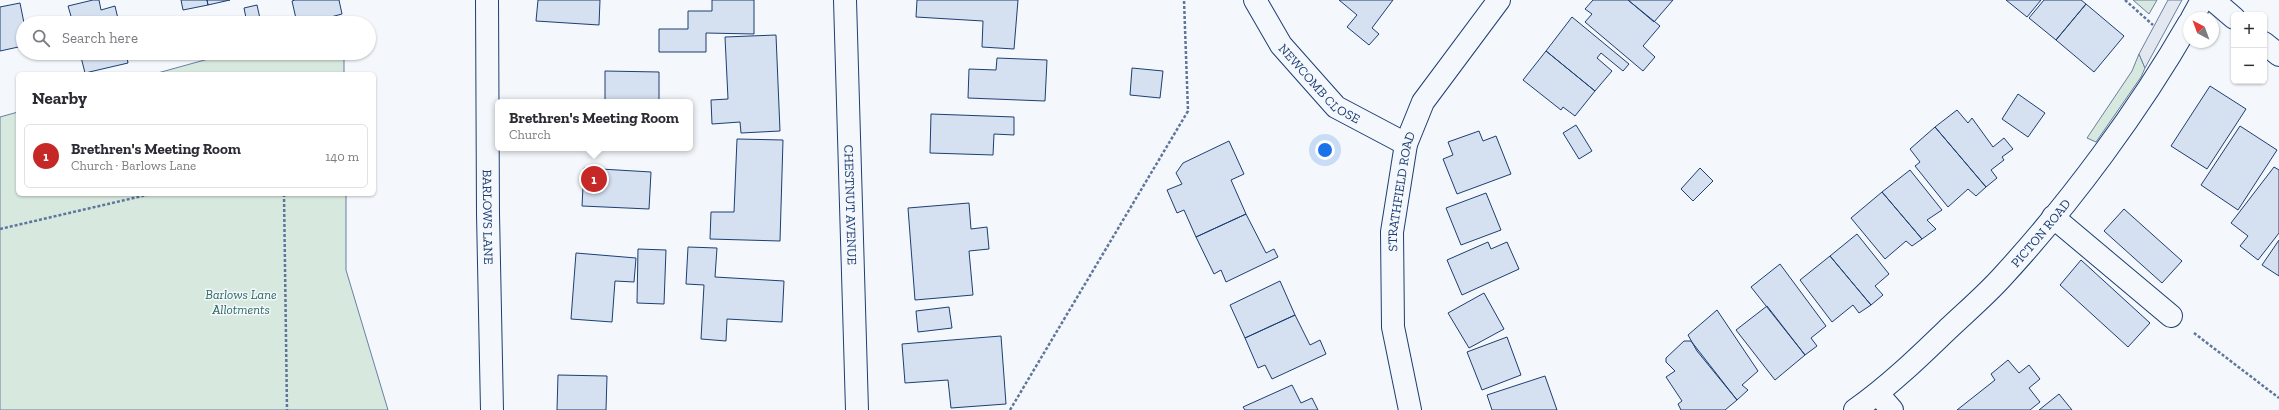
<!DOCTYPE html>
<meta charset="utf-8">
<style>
:root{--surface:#fff;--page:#f2f2f3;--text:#2b2b33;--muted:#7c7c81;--line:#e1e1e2;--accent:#c62828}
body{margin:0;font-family:"Zilla Slab",serif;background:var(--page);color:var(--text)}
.controls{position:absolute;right:12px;top:12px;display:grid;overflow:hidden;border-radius:6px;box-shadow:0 1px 3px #0004}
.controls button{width:36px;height:36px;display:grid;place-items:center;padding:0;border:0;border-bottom:1px solid var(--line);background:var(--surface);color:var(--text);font:20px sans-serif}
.compass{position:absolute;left:2183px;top:12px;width:36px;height:36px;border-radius:50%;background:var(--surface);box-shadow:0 1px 3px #0004;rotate:319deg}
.you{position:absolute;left:1325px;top:150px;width:14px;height:14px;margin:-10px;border:3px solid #fff;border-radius:50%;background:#1a73e8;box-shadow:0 0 0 6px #1a73e833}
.badge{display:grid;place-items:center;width:26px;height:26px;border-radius:50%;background:var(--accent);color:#fff;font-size:13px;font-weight:700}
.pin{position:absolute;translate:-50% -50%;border:2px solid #fff;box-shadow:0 1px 4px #0006}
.popup{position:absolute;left:495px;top:99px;width:198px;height:52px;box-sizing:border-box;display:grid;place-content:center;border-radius:6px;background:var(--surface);filter:drop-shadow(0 1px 3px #0005);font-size:13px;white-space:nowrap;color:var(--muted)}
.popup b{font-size:15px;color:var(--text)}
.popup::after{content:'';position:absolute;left:50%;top:100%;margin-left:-8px;border:8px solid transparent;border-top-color:var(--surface)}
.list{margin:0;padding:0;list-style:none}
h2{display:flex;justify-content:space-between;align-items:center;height:52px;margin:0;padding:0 16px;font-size:17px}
h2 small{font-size:13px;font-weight:400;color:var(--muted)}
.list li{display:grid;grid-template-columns:26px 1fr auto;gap:12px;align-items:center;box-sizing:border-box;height:64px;margin:0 8px 8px;padding:0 8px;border:1px solid var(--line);border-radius:6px}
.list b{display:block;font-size:15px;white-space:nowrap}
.list p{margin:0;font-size:13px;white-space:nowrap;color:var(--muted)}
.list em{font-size:13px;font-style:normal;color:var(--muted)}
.icon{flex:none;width:22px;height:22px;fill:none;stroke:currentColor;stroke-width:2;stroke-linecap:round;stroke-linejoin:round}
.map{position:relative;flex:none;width:2279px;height:410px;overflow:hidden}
.search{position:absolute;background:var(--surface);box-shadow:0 1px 3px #0004;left:16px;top:16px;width:360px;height:44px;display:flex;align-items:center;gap:10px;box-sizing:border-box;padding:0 14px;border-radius:22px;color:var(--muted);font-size:15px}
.panel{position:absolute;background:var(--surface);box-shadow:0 1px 3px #0004;left:16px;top:72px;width:360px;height:124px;border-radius:6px}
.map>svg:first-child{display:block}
</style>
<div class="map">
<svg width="2279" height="410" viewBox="0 0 2279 410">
<rect width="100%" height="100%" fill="#f4f7fb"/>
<path fill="#d7e8df" stroke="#687fa3" d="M2133,0h24l-8,14z
M230,53h114v21h-190z
M2139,54l6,14 -4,9 -45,65 -9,-4 45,-67z
M18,112v82h328v76l42,140h-388v-293z"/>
<path fill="#e3e8f0" stroke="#687fa3" d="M2168,0h14l-37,68 -6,-14z"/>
<path fill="#d5e0f0" stroke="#1d3f73" d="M93,0h6l2,10 14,-4 4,17h-46l-5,-17z
M181,0h26l1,5 -25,5z
M207,0h23l-22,5z
M295,0h44l3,14 -34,9h-11l-5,-22z
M538,0h62l-1,25 -63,-4z
M712,0h42v34l-48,-1v19h-47v-23h29v-18h24z
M917,0h101l-4,49 -32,-2 1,-26 -67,-4z
M1339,0h54l-21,28 7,6 -10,11 -22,-18 10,-12z
M1593,0h35l32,26 -17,20 12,11 -12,14 -58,-49 7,-8 -7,-5z
M1628,0h45l-19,22z
M2006,0h35l-14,17z
M2044,0h37l5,4 -30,36 -27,-22z
M20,3l4,20 -1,23 -23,5v-44z
M2086,4l38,32 -30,36 -38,-32z
M257,5l4,18h-14l-3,-15z
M1572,17l57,47 -6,7 -22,-18 -4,5 15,13 -17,20 -49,-40z
M184,21v2h-13z
M776,35l4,96 -39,2 -1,-11 -28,2 -1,-24 17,-1 -3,-62z
M1546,51l49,40 -20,25 -12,-9 -2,3 -38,-30z
M80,53h46l2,10 -43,10z
M997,58l50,2 -2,41 -77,-3 1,-29 27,1z
M1132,68l31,3 -3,27 -30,-3z
M605,71l54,1v30h-54z
M2210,86l36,23 -39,60 -36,-23z
M2018,94l27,19 -17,24 -26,-18z
M1957,110l11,13 4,-5 21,29 11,-9 9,11 -11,8 2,3 -13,10 6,8 -11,9 -51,-60z
M931,114l83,3v18l-20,-1 -1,21 -63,-2z
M1576,125l16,26 -13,8 -16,-26z
M2240,126l37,24 -39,60 -37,-25z
M1935,127l51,60 -10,9 -8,-7 -20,18 -33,-41 5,-4 -10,-13z
M1479,131l4,10 13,-5 15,38 -54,20 -14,-35 10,-4 -5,-13z
M737,139l46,1 -3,101 -70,-2 1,-27h23z
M1229,141l15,33 -13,6 15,34 -50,23 -12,-27 -7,3 -10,-23 15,-6 -6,-11 7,-10z
M2274,167l5,3v63l-21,27 -18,-14 8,-10 -17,-13z
M584,168l67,4 -2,37 -67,-3z
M1700,168l13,13 -20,20 -12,-12z
M1910,170l32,40 -15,10 9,9 -14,10 -40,-47z
M1882,192l40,47 -10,7 -6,-5 -21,18 -34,-41z
M1486,193l15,37 -40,15 -15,-37z
M969,203l2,26 16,-2 2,22 -20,2 4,44 -58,5 -7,-92z
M2124,209l58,52 -20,22 -58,-52z
M1246,214l20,39 8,-4 4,8 -52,25 -5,-12 -7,4 -18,-37z
M1857,234l32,40 -14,12 8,9 -12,10 -41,-49z
M2279,240v36l-17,-11z
M1488,242l3,7 16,-7 12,27 -57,26 -15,-35z
M688,247l29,1 -2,29 69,4 -2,41 -55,-3 -1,22 -25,-2 3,-54 -18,-1z
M638,249l28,1 -2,54 -27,-1z
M576,253l60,5 -2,24 -19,-1 -3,41 -41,-3z
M1830,256l41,49 -12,8 -6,-8 -21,17 -32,-42z
M2081,260l69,63 -22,24 -68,-62z
M1780,264l46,62 -15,12 6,8 -12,9 -54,-68z
M1280,281l15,34 -50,23 -15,-33z
M1484,293l20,36 -35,19 -21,-35z
M1767,306l38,49 -30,25 -39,-50z
M949,307l3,21 -34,4 -2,-21z
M1717,310l41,61 -16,14 6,5 -11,10 -40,-49 -9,-16z
M1295,315l15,30 10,-5 6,14 -54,25 -7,-14 -7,3 -13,-30z
M1001,336l5,68 -55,4 -3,-28 -43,3 -3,-39z
M1507,337l14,38 -39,15 -15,-38z
M1684,341h7l46,59 -12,10h-44l-3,-6 4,-3 -16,-24 9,-6 -9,-9v-4z
M2008,360l11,13 10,-8 11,14 -11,9 11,14 -10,8h-73l38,-30 -4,-6z
M558,375l49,1 -1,34h-49z
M1545,376l12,34h-65l-5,-15z
M1292,385l9,18 11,-5 6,12h-73l-2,-3z
M2059,394l13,16h-33z"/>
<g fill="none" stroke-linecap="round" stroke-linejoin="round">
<g stroke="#1d3f73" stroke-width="24">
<g id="minor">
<path id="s1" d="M487,0l1,214 4,196"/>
<path id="s2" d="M845,0l12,410"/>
<path id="s3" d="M1255,0l26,45 55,62 70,37"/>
<path d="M2213,0l21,18"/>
<path d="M2192,18l10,-18"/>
<path d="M2264,43l15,12"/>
<path d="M2053,217l118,99"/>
<path d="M1878,394l14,16"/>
<path id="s4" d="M1410,410l-17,-83 -1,-95 14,-88 17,-42 76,-102"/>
<path id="s5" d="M1855,410c34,-24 64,-53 93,-81 19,-18 38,-34 55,-53 68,-74 136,-166 186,-253"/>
</g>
</g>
<path stroke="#5e769c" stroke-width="2.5" stroke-dasharray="3 2" stroke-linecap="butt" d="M2125,0l28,25
M284,194l3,216
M0,229l151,-35
M2194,333l85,65
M1010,410l178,-299 -4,-111"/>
<use href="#minor" stroke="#f4f7fb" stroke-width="22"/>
</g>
<g text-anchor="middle" stroke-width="3" stroke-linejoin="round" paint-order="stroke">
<g font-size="13" fill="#1d3f73" stroke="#f4f7fb">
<text dy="5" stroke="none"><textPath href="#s3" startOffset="107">NEWCOMB CLOSE</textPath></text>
<text dy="5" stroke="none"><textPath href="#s4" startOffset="221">STRATHFIELD ROAD</textPath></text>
<text dy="5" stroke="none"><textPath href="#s2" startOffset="205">CHESTNUT AVENUE</textPath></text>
<text dy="5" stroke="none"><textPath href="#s1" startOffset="217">BARLOWS LANE</textPath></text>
<text dy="5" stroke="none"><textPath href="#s5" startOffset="257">PICTON ROAD</textPath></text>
</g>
<g font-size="13" font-style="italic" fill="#2c6c60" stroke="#f4f7fb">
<text x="241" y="299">Barlows Lane<tspan x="241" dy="15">Allotments</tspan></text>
</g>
</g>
</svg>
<div class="controls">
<button>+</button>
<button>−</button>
</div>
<svg class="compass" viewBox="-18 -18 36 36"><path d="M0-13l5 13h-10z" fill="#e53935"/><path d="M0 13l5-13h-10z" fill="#7c7c81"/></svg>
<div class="you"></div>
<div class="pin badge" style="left:594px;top:179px">1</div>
<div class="popup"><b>Brethren's Meeting Room</b>Church</div>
<div class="search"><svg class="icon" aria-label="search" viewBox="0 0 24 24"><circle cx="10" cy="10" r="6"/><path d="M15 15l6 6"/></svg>Search here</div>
<section class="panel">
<h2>Nearby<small></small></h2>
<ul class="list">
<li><span class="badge">1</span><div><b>Brethren's Meeting Room</b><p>Church · Barlows Lane</p></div><em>140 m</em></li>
</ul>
</section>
</div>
